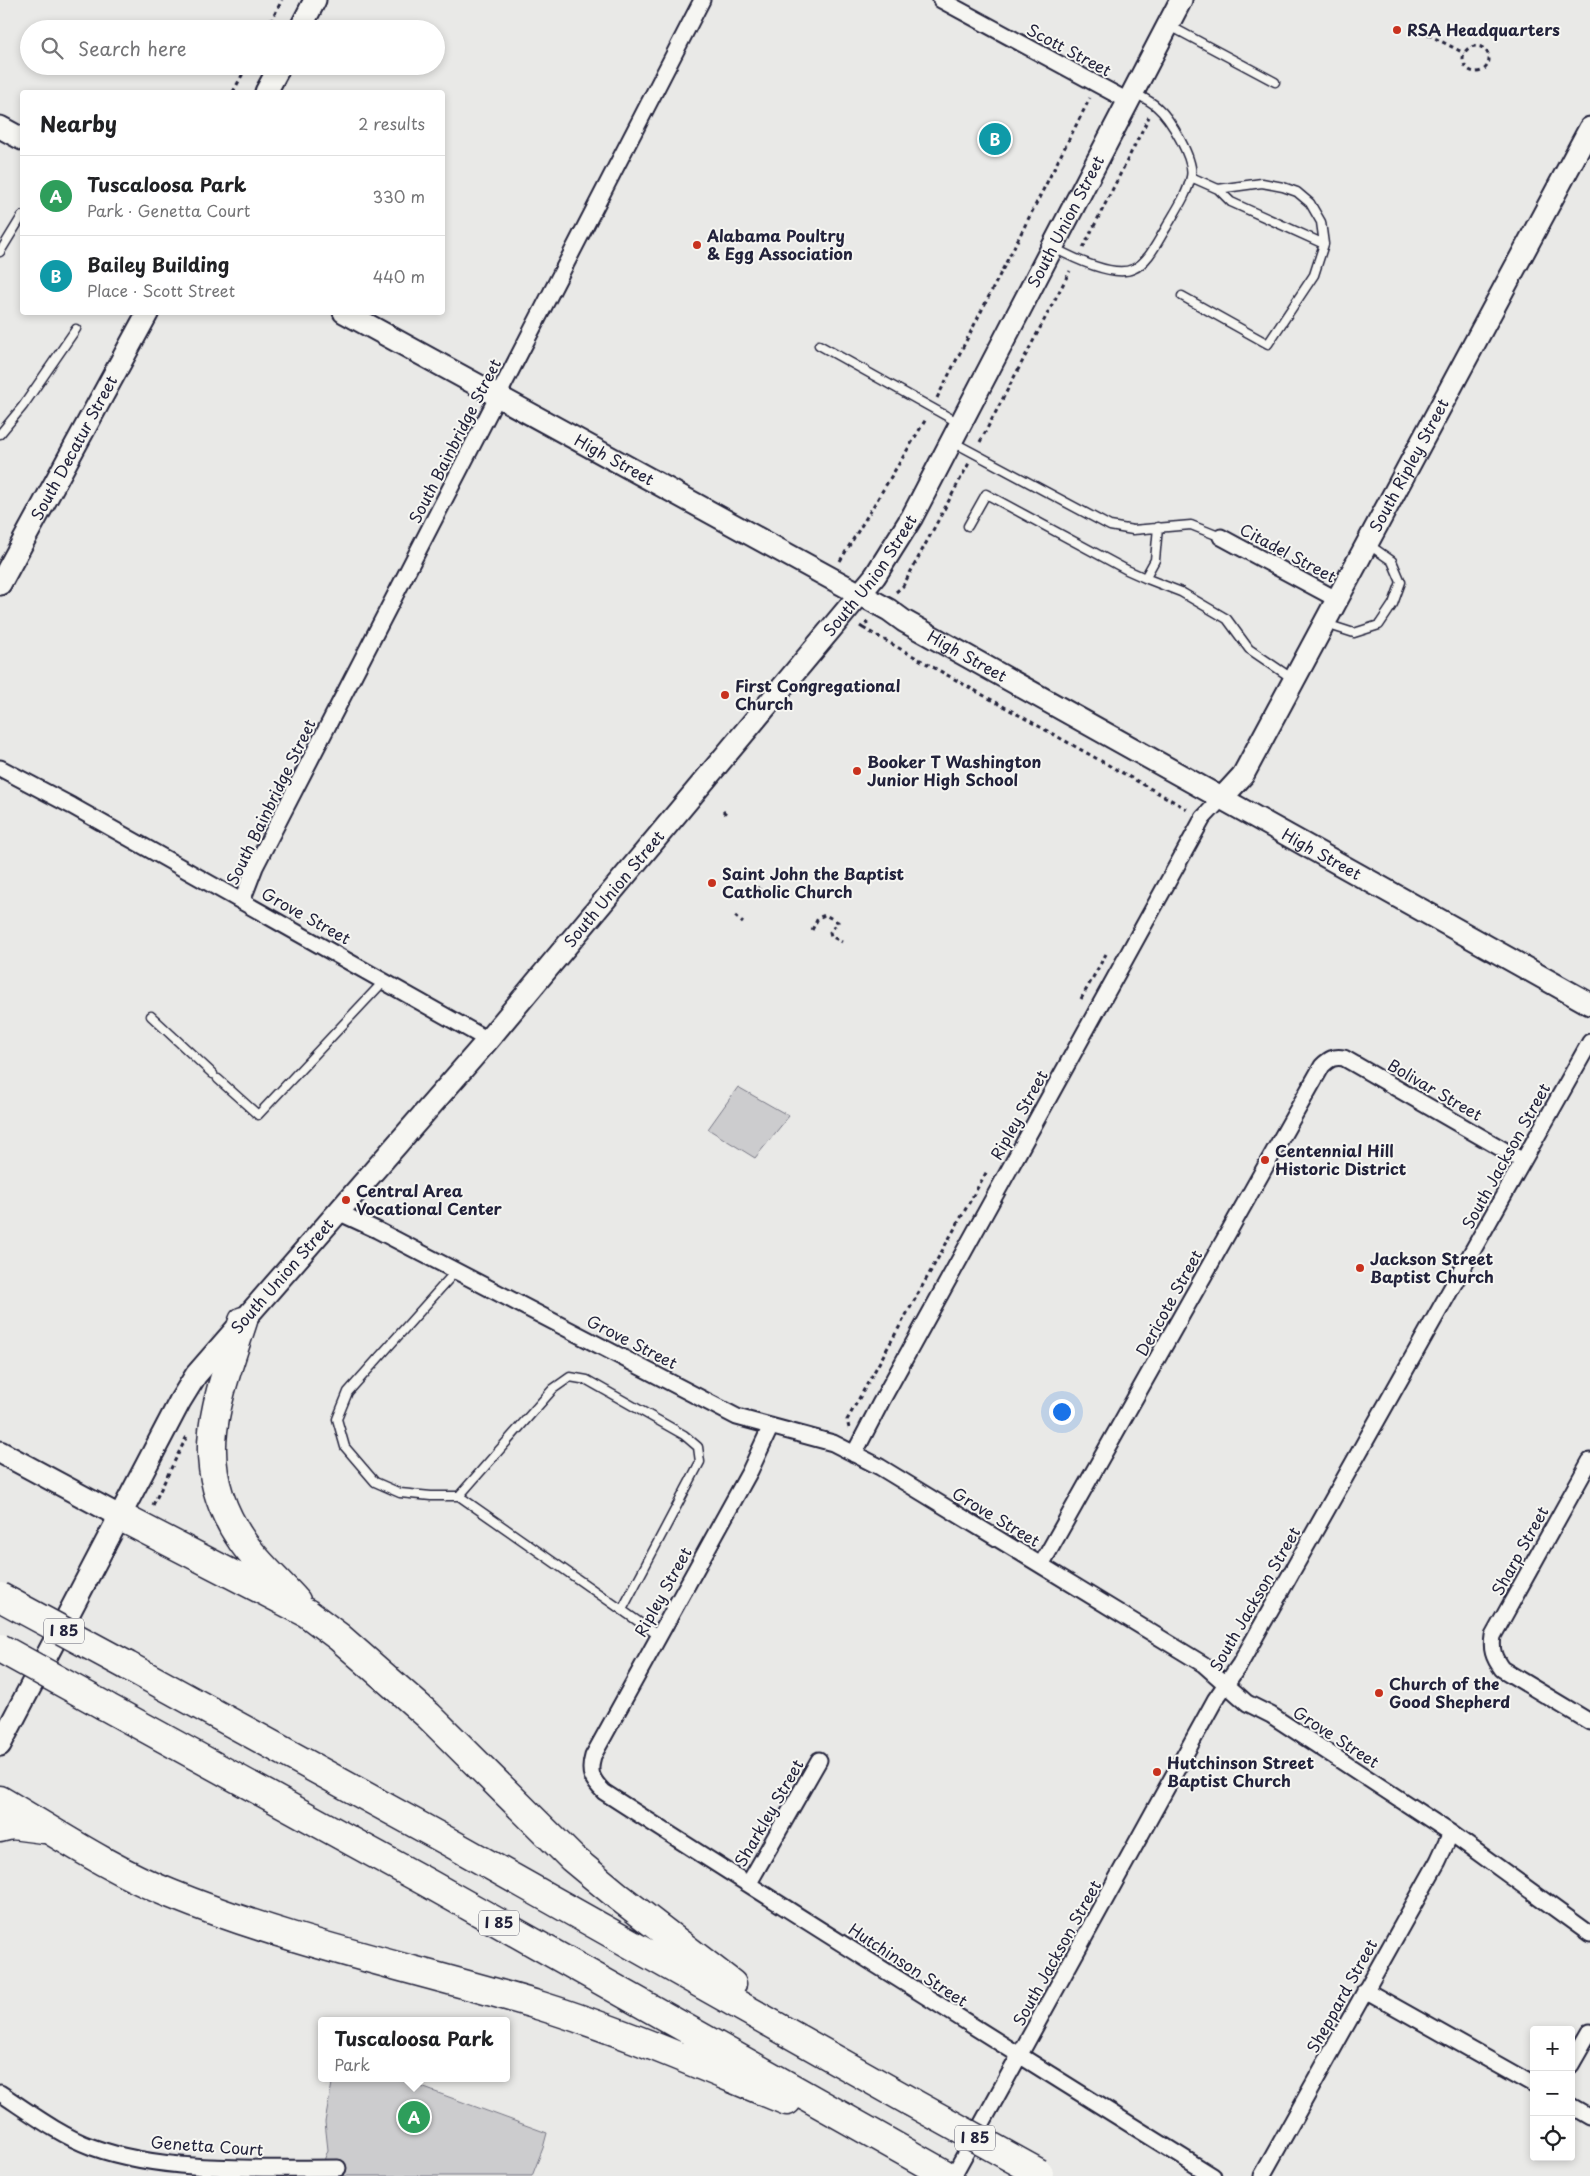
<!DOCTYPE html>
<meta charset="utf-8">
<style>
:root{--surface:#fff;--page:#f6f6f6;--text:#202124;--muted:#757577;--line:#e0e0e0;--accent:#c8321e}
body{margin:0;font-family:"Playpen Sans",sans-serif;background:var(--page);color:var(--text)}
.controls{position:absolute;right:15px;bottom:15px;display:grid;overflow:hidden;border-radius:5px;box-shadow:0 2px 8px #0003}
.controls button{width:45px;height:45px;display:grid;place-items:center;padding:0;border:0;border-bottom:1px solid var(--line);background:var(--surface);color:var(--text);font:25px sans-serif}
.you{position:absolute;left:1061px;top:1411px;width:18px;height:18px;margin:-12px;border:4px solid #fff;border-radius:50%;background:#1a73e8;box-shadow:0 0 0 8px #1a73e833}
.badge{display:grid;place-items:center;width:32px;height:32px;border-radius:50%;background:var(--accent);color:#fff;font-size:16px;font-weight:700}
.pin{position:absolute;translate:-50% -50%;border:2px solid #fff;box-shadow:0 1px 5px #0006}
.popup{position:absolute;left:318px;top:2017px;width:192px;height:65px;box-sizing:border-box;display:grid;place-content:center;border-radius:5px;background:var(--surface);filter:drop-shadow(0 1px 4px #0005);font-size:16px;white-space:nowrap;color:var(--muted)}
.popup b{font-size:19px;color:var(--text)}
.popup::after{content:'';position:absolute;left:50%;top:100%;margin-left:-10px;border:10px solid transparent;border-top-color:var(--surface)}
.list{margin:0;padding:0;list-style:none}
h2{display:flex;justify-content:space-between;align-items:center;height:65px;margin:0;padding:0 20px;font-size:21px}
h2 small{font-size:16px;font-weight:400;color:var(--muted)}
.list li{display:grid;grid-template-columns:32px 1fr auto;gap:15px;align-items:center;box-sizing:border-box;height:80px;padding:0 20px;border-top:1px solid var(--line)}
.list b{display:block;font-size:19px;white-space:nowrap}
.list p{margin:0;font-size:16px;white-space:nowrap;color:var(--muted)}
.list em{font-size:16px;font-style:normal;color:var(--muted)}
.icon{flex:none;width:28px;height:28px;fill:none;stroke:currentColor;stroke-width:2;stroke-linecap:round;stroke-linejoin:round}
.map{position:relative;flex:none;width:1590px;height:2176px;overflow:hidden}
.search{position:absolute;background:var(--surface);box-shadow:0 2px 8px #0003;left:20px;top:20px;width:425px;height:55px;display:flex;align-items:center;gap:12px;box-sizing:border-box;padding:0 18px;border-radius:28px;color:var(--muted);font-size:19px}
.panel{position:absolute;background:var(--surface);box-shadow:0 2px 8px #0003;left:20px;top:90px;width:425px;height:225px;border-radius:5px}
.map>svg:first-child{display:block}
</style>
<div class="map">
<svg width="1590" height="2176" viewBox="0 0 1590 2176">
<rect width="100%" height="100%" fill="#e9e9e7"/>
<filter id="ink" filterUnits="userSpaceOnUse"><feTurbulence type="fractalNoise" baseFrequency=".02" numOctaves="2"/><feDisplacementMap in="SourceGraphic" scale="10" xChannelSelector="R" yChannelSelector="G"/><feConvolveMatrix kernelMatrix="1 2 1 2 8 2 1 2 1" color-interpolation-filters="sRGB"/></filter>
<g filter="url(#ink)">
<path fill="#ccccce" stroke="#777784" d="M738,1087l51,29 -34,42 -47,-29z
M333,2078h64l150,55 -4,15 -11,28h-214l10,-26 -3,-28z"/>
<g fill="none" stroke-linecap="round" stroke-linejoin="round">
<g stroke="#22223b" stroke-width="11">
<path id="lane" d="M1170,26l105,56
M1191,177l27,12 13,13 93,42
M1054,248c19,10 59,30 79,21 15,-6 25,-28 33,-41 9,-16 21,-33 25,-51 4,-17 -21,-59 -34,-70 -6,-6 -15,-10 -23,-14
M0,252l22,-36
M1182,296l86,48 46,-69 10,-31 -3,-22 -11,-19 -13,-11 -14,-5 -21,-4 -44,6
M819,345l140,78
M0,434l23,-28 53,-77
M953,442l157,84 23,4 58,-5 30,12
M968,526l18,-32 141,76 18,8 10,-18 3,-33
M1145,578l36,14 46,27 22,30 44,30
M1326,624l28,9 25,-8 14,-21 8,-22 -9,-21 -24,-17
M151,1016l62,58
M218,1079l40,36 126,-134
M456,1271l-108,121 -11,27 8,28 30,35 25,11 31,3h28
M622,1610l78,-148 -2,-15 -14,-12 -97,-55 -17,-3 -17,12 -94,107 200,140"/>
</g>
<g stroke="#22223b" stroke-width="19">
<path id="street" d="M941,0l187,101
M1221,537l117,63
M0,768l72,38 416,234
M242,901l13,-34 447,-867
M338,1212l39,18 360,187 96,26 47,24 323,197 44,39 24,12 180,118 139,101
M771,1426l-21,45 -157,285c-5,17 -1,24 11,36 202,130 405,257 609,384
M854,1454l27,-52 322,-584 18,-19
M1590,1461l-97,175c-2,13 0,21 9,33l88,53
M1041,1565l281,-499c7,-7 12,-10 22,-8l179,103
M749,1883l70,-123
M1365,1990l169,95
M1571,2065l19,-33
M0,2093c29,19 59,42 92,54 72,26 169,21 246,21
M1571,2106l19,11
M953,2176l262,-476 25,-36 350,-622
M1262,2176l176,-315 13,-28"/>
</g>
<g stroke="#22223b" stroke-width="25">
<g id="secondary">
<path d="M300,29l15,-29"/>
<path d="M266,92l14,-26"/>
<path d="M0,127l22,12"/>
<path id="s1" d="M344,312l545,298 15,11 686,383"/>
<path id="s2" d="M0,584l148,-272"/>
<path id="s3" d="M1221,799l22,-24 347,-647"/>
<path d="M0,1452l121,65"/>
<path id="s4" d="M0,1745l180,-344 16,-26 292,-335 387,-464 37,-59 269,-517"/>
</g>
</g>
<g stroke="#22223b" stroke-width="31">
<path id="highway" d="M243,1321c-26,80 -54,143 -1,220 14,21 37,41 54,60
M121,1517l186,96 32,24 90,79 143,142 47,39 113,87
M128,1666l321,176 462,260
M105,1706l321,176 522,294
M0,1800c56,33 111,70 171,94 120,49 247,75 370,112 84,26 165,62 246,95
M0,1828l12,-3 31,4"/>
</g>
<path stroke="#22223b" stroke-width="3" stroke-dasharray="4 4" stroke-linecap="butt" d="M267,29l15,-29
M1421,31l43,22
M1463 59a13 13 0 1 1 26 0a13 13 0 1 1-26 0Z
M233,92l14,-26
M1083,248l66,-131
M937,398l153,-300
M980,442l90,-171
M840,561l86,-142
M896,592l7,-6 66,-123
M860,626l3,2 6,-8
M863,628l324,181
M723,811l4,4
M757,887l5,5
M735,916l8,7
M812,930l6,-12 7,-3 13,7 -8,10 1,4 11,6
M1081,999l25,-45
M849,1428l-2,-8 140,-249
M153,1505l35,-71"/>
<use href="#lane" stroke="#f6f6f2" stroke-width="8"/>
<use href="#street" stroke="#f6f6f2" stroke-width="15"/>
<use href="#secondary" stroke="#f6f6f2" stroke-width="21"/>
<use href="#highway" stroke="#f6f6f2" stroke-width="28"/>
<g stroke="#22223b" stroke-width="31" stroke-linecap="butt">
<path id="highway-bridge" d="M0,1597l128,69
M0,1648l105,58
M911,2102l128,71"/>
</g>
<use href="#highway-bridge" stroke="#f6f6f2" stroke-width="28"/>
</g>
</g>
<g fill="#c8321e" stroke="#f6f6f2" stroke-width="2">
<circle cx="1397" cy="30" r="5"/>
<circle cx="697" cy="245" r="5"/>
<circle cx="725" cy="695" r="5"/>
<circle cx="857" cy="771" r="5"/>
<circle cx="712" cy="883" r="5"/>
<circle cx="1265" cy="1160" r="5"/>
<circle cx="346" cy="1200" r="5"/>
<circle cx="1360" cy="1268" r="5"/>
<circle cx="1379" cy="1693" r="5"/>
<circle cx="1157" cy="1772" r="5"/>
</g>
<g text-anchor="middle" stroke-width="4" stroke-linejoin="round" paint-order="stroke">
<g fill="#f6f6f2" stroke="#626272" stroke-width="1">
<rect x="44" y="1618.5" width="40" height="25" rx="4"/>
<rect x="479" y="1910.5" width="40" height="25" rx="4"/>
<rect x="955" y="2125.5" width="40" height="25" rx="4"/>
</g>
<g font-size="15" font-weight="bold" fill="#22223b">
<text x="64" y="1636">I 85</text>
<text x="499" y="1928">I 85</text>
<text x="975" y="2143">I 85</text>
</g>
<g font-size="16" font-weight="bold" fill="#22223b" stroke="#f6f6f2" text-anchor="start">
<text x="1407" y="36">RSA Headquarters</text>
<text x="707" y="242">Alabama Poultry<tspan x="707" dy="18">&amp; Egg Association</tspan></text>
<text x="735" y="692">First Congregational<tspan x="735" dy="18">Church</tspan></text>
<text x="867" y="768">Booker T Washington<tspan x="867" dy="18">Junior High School</tspan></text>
<text x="722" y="880">Saint John the Baptist<tspan x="722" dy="18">Catholic Church</tspan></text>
<text x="1275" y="1157">Centennial Hill<tspan x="1275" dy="18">Historic District</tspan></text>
<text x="356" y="1197">Central Area<tspan x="356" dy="18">Vocational Center</tspan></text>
<text x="1370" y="1265">Jackson Street<tspan x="1370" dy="18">Baptist Church</tspan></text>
<text x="1389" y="1690">Church of the<tspan x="1389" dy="18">Good Shepherd</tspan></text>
<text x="1167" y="1769">Hutchinson Street<tspan x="1167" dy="18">Baptist Church</tspan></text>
</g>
<g font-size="16" fill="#22223b" stroke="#f6f6f2">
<text transform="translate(1069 50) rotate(28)" y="6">Scott Street</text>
<text dy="6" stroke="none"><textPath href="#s4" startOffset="1870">South Union Street</textPath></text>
<text transform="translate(455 441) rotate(-63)" y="6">South Bainbridge Street</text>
<text dy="6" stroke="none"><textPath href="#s2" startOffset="155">South Decatur Street</textPath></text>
<text dy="6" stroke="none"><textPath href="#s1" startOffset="308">High Street</textPath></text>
<text dy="6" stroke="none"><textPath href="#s3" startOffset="384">South Ripley Street</textPath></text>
<text transform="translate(1288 553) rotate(28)" y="6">Citadel Street</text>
<text dy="6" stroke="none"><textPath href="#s4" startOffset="1465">South Union Street</textPath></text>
<text dy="6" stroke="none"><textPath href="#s1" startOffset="712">High Street</textPath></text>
<text transform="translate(271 802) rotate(-64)" y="6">South Bainbridge Street</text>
<text dy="6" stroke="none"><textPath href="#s1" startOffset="1118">High Street</textPath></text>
<text dy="6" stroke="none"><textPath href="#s4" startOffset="1060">South Union Street</textPath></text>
<text transform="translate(306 916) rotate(29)" y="6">Grove Street</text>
<text transform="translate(1435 1090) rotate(30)" y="6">Bolivar Street</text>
<text transform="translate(1019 1115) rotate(-61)" y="6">Ripley Street</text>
<text transform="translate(1506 1156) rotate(-61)" y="6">South Jackson Street</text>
<text dy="6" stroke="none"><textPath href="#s4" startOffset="550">South Union Street</textPath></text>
<text transform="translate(1169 1303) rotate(-61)" y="6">Dericote Street</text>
<text transform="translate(632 1342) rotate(27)" y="6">Grove Street</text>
<text transform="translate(996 1517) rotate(31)" y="6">Grove Street</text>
<text transform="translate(1520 1551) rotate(-61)" y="6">Sharp Street</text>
<text transform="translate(663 1592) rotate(-61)" y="6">Ripley Street</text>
<text transform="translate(1255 1599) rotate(-60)" y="6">South Jackson Street</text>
<text transform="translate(1336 1737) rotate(33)" y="6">Grove Street</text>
<text transform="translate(769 1813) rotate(-60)" y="6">Sharkley Street</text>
<text transform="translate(1057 1953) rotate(-61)" y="6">South Jackson Street</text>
<text transform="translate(908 1965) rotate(33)" y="6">Hutchinson Street</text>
<text transform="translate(1342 1996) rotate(-61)" y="6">Sheppard Street</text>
<text transform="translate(207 2146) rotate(4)" y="6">Genetta Court</text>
</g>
</g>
</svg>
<div class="controls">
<button>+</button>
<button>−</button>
<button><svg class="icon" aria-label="locate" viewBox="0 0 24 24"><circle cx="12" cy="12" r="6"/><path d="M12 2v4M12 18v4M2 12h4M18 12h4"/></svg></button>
</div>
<div class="you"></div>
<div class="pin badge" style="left:414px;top:2117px;background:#2e9e5b">A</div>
<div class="popup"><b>Tuscaloosa Park</b>Park</div>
<div class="pin badge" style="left:995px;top:139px;background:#0f9aa8">B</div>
<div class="search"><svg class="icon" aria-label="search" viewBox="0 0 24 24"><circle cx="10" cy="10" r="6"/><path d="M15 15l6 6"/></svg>Search here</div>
<section class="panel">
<h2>Nearby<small>2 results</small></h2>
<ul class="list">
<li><span class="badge" style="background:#2e9e5b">A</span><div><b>Tuscaloosa Park</b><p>Park · Genetta Court</p></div><em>330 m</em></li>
<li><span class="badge" style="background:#0f9aa8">B</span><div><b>Bailey Building</b><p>Place · Scott Street</p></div><em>440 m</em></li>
</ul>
</section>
</div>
